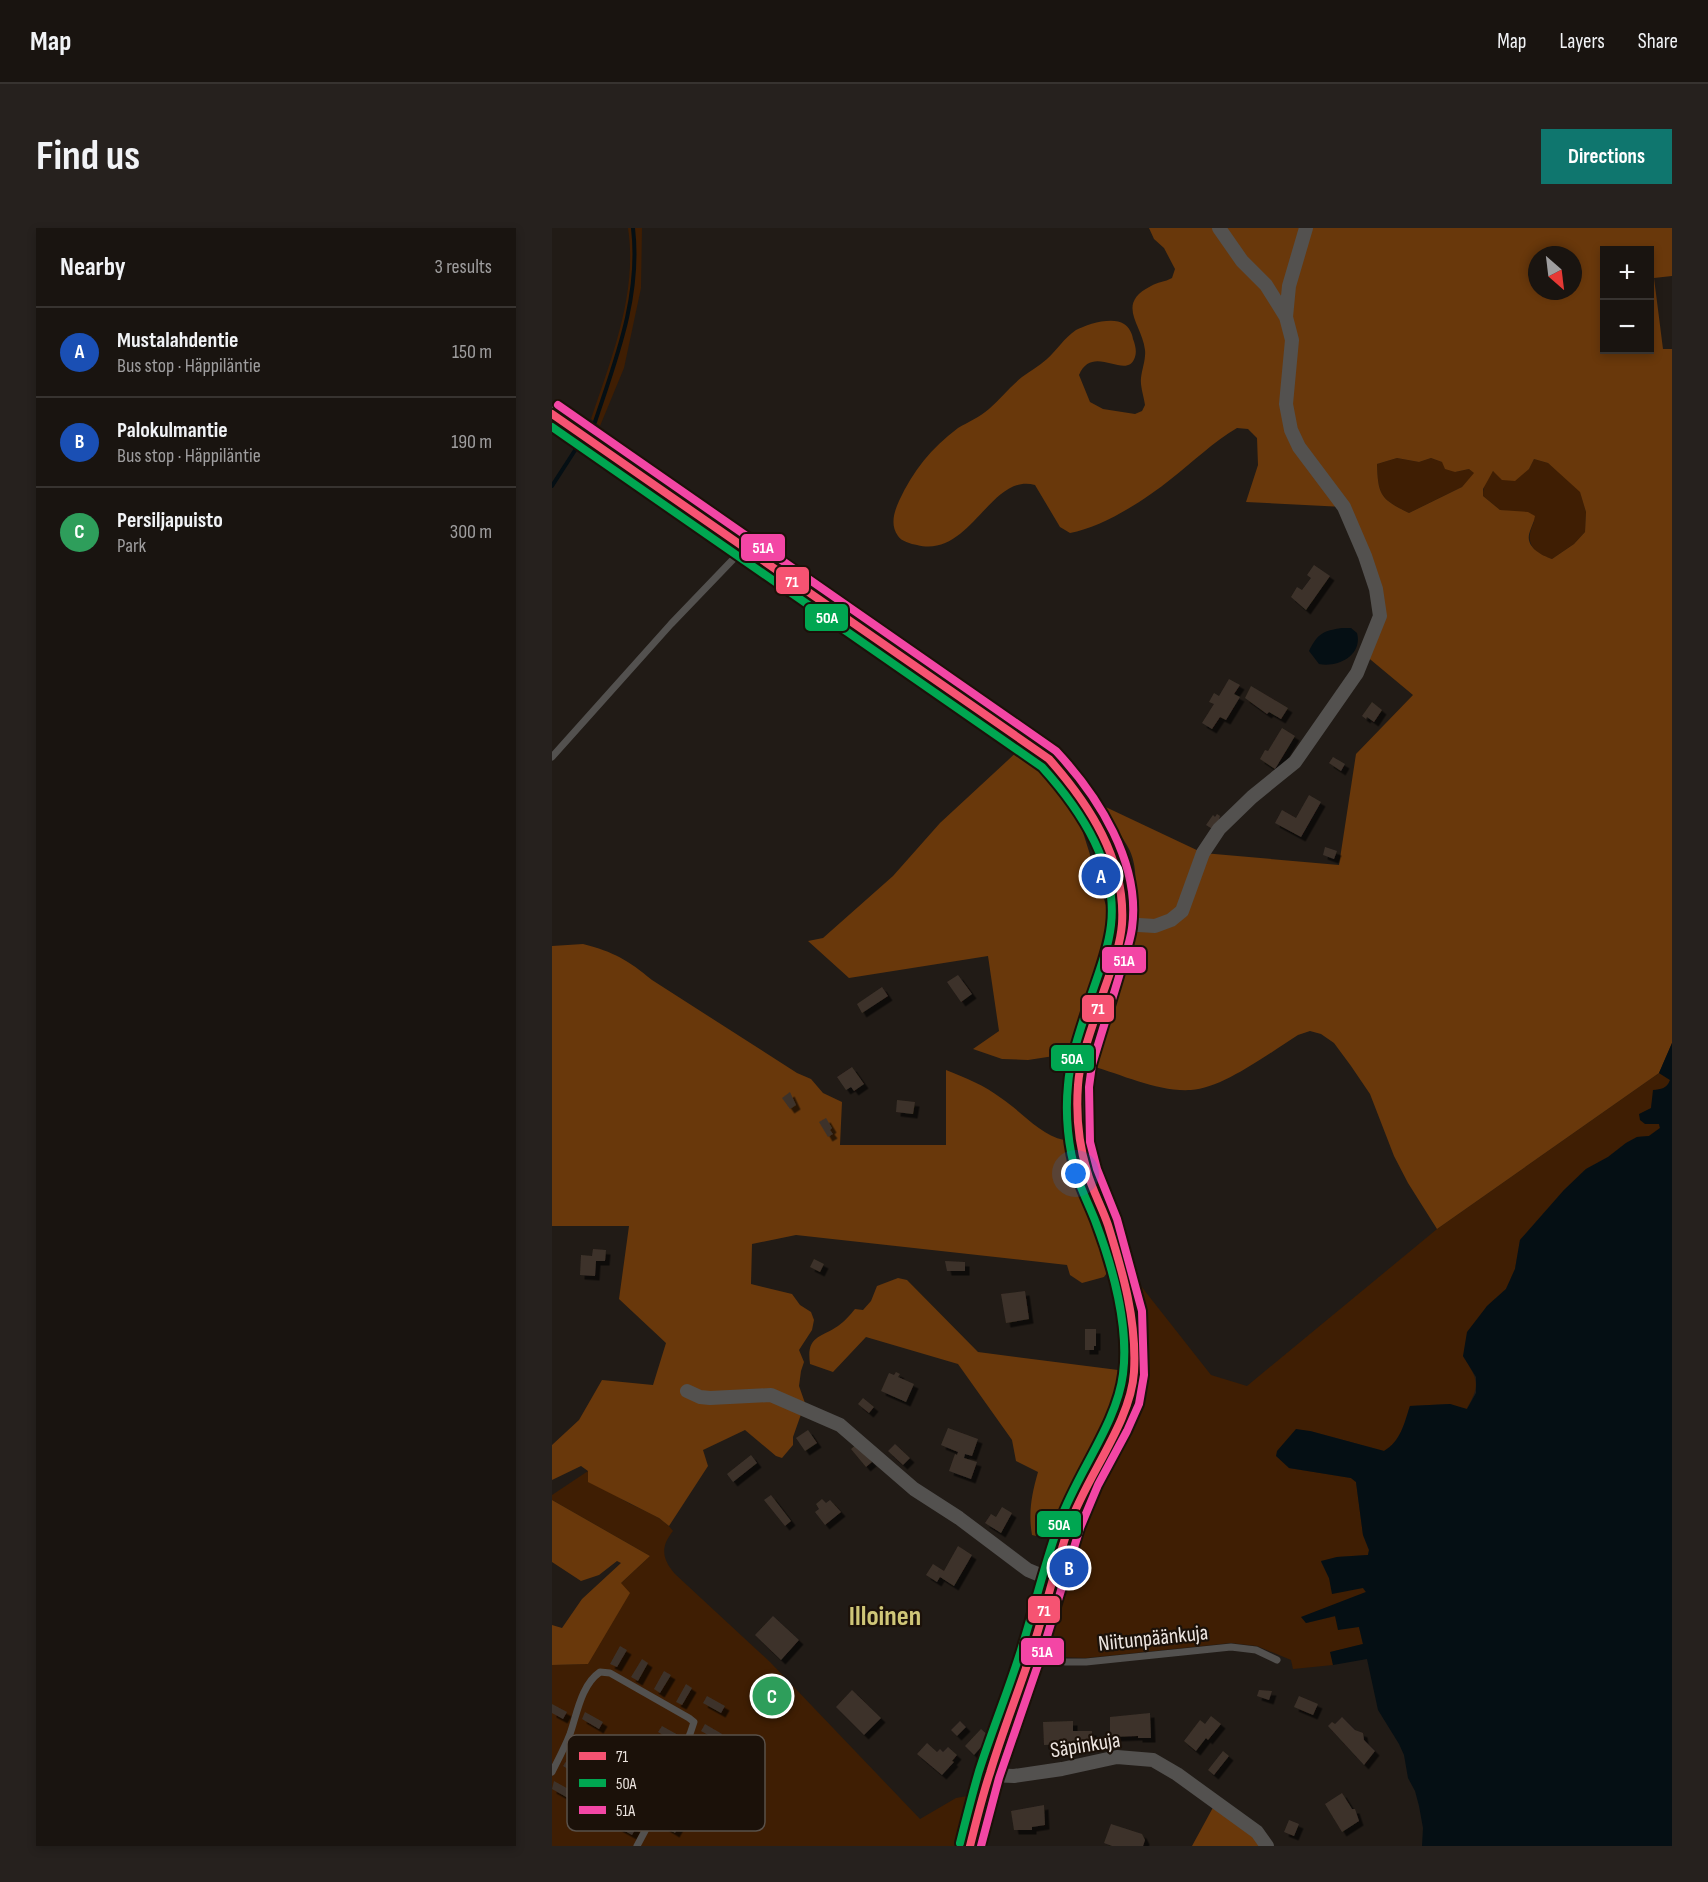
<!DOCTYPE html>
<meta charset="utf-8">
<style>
:root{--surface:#191410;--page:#26211e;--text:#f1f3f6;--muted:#9f9e9f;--line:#373330;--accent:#0f766e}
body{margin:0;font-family:"Sofia Sans Condensed",sans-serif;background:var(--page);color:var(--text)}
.controls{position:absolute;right:18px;top:18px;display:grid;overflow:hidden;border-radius:0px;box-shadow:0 3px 9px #0003}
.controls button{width:54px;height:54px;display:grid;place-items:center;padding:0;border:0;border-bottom:2px solid var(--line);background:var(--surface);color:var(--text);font:30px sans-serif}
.compass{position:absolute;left:976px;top:18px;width:54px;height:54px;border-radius:50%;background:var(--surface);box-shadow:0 3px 9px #0003;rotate:152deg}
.you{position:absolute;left:524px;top:946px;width:21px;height:21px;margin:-15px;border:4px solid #fff;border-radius:50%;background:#1a73e8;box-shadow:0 0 0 9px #1a73e833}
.badge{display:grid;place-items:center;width:39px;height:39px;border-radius:50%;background:var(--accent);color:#fff;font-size:20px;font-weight:700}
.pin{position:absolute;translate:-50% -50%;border:3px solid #fff;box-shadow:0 2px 6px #0006}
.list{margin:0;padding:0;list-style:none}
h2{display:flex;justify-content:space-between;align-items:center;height:78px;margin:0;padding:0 24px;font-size:26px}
h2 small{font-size:20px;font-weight:400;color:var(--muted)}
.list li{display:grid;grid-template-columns:39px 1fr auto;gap:18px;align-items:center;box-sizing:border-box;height:90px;padding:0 24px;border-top:2px solid var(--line)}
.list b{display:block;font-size:22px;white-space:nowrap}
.list p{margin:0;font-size:20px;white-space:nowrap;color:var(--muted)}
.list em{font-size:20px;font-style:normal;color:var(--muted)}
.map{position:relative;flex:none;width:1120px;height:1618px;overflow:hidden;border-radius:0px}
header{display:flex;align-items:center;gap:36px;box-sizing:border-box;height:84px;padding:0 30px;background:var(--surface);border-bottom:2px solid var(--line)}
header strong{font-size:28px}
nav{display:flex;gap:33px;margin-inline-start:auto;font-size:21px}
.intro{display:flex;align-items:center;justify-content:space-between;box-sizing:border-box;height:144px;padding:0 36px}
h1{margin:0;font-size:42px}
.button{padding:15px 27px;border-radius:0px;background:var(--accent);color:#fff;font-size:21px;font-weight:700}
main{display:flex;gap:36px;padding:0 36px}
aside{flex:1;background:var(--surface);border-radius:0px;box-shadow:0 3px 9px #0003}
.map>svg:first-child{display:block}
</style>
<header>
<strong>Map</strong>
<nav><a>Map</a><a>Layers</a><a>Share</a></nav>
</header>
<div class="intro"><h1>Find us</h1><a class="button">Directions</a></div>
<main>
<aside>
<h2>Nearby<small>3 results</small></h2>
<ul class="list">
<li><span class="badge" style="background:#1a4fb4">A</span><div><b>Mustalahdentie</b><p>Bus stop · Häppiläntie</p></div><em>150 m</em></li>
<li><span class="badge" style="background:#1a4fb4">B</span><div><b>Palokulmantie</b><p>Bus stop · Häppiläntie</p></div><em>190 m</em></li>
<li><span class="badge" style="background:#2e9e5b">C</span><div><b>Persiljapuisto</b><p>Park</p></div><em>300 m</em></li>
</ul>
</aside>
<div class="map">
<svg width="1120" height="1618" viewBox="0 0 1120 1618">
<defs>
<filter id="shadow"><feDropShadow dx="4.5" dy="4.5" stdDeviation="0" flood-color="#0009"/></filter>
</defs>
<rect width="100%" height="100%" fill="#211b16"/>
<path fill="#3f1e03" d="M76,0h14l-1,60 -17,80 -24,58 -9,-7c20,-60 47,-126 37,-191z
M845,230l22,4 12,-4 11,4 13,10 14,-3 6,4 -13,14 -53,26c-28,-14 -31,-17 -32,-49z
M982,231l14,4 32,28 6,21 -1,20 -11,12 -22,15c-20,-6 -28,-17 -18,-37l-21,-10 -13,-2 -17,-14c0,-10 4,-18 10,-25l5,3 31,-5z
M1107,845l11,7c-4,11 -21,16 -18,29 1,7 7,12 8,19l-11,8 -12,1 -11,6 -18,14 -22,12 -22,21 -44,50 -5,29 -9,20 -19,17 -24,50c15,24 18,28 3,54l-16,-6 -40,2c-6,18 -9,35 -26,45l-74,-20 -21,37 62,10 5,4 7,53 6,15 -1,5 -31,2 -16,5 8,16 34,10 3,4 -64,25 4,6 30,-7 23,11 4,17 -32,8 2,13 -40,4 -2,-9 -34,-14 -26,-3 -145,15 -27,-1 -12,-15 6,-26 10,-20 8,-28 4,-21 14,-37 10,-25 29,-54 11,-28 7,-29v-31l-3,-31 -6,-31 74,94 36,11 190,-157z
M36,1243c10,8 19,18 29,25 18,13 43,17 56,35 -13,16 -11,28 2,43l95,88 150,157 36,-21 17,-3 -12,51h-409v-181l36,-1 33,-81 29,-27 -98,-56v-5z"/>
<path fill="#69380b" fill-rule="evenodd" d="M597,0h523v48l-18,2 9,71h9v694l-13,30 -222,156 -29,-46 -14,-27 -24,-62 -19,-28 -17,-23 -13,-9 -11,-3 -12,4c-27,17 -76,54 -107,55 -33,2 -68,-15 -99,-24 11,-55 60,-166 38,-215 -7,-15 -25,-36 -35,-49l108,51 136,12 17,-111 57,-59 -48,-40 15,-39 -36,-109 -98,-5 12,-37 -1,-27 -9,-9 -11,-1c-24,14 -44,34 -66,51 -26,21 -68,48 -101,54l-10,-6 -25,-42c-44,-13 -65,74 -118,60 -6,-1 -16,-4 -19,-9 -8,-11 -4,-24 1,-35 14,-30 32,-53 59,-73 10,-6 22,-11 31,-19 11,-10 21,-22 33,-32 8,-6 17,-11 25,-18 10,-9 17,-21 29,-29 11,-6 37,-14 48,-6 5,3 8,9 9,15 2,5 4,12 2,18 -8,25 -42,-15 -56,18l11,27 13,7 32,5 7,-3 3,-6c-1,-8 -5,-19 -4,-27 1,-9 5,-19 4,-28 -3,-26 -30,-46 6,-64 6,-4 14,-4 21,-8l3,-9 -11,-21 -10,-9zM1052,22h46v100h-46zM985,27h36v36h-36zM845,230l22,4 12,-4 11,4 3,7 10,3 14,-3 5,4 -12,14 -53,26c-28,-14 -31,-17 -32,-49zM982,231l14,4 32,29 6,20 -1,20 -11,12 -22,15c-12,-4 -28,-13 -22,-28 2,-6 4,-9 5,-15l-7,-4 -28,-2 -17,-14v-7l10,-18 9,9 13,1 14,-12z
M468,521l24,16 18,19 13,23 34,108 -3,28 -31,102 -8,9 -39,6 -26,-1 -29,-10 26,-18 -11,-75 -139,22 -41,-37 15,-3 70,-62 47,-53z
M31,716c31,8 45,16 69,36l145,93 14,6 12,14 19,9 -2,43h106v-75c20,8 38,15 55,28 20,13 39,37 63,42l48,126 -8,11 -22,6 -12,-8 -3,-10 -271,-30 -44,9 -1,40 41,10 8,11 11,7 3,8 -2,10 -13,20 5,12 -3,9 -2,15 6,17 -12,34v8l-11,13 -6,-2 -31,-26 -42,20 5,16 -39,60 -10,-8 -71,-36v-11l-7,-5 -29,14v-35l27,-25 23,-40 51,5 13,-42 -47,-44 10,-73h-77v-280z
M346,1050l9,2 71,72 148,19 -18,50 -43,80 -16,38 -17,-4c-4,-23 0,-42 6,-63l-22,-11 -4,-21 -54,-76 -92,-27 -33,35 -23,-8c-4,-29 11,-26 28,-38 6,-4 12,-11 17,-17l8,1 8,-9 6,-15z
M0,1272l98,56 -29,27 9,10 -42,71 -36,1v-40l10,3 20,-29 39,-36 -4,-2 -18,14 -18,6 -29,-19z
M664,1574l48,44h-72z"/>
<path fill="#050f14" d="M790,400h9l6,5c6,22 -19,35 -38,31l-10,-13c9,-18 14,-20 33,-23z
M1120,815v803h-250l1,-18 -4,-22 -4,-15 -7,-13 -4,-23 -5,-11 -21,-34 -11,-51 -34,6 -3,-13 33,-8 -4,-17 -21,3 -3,-14 -29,7 -5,-6 65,-25 -3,-4 -31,6 -3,-16 -8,-17 16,-4 31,-2 1,-5 -6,-15 -7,-53 -5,-4 -62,-10 -13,-12 1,-5 19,-22 14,2 74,20c17,-10 20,-27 26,-45l40,-2 17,5 9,-16v-16l-13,-21 4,-24 20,-26 19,-17 9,-20 5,-29 44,-50 22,-21 22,-12 18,-14 11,-6 12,-1 11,-8 -1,-4h-14l-5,-4 -1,-6 12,-6 2,-18c8,-1 14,-1 17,-10l-11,-7z"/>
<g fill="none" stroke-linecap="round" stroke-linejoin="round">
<path stroke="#050f14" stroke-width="4" d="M37,203l6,-9c21,-63 46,-126 38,-194
M0,258l29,-45"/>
</g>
<path fill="#3d322a" filter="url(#shadow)" d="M762,337l16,11 -24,34 -15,-13 6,-10 5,3 9,-12 -4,-3z
M677,451l11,6 -6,9 6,3 -14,23 -6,-3 -8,12 -10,-6 12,-19 -5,-2 5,-9 5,3z
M699,458l37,22 -7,11 -12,-7 -2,2 -22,-16z
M820,474l10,8 -8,12 -7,-5 -1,2 -4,-3z
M730,500l13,8 -20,33 -15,-10 5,-9 3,1z
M781,529l12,7 -4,7 -12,-8z
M757,567l12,7 -20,35 -26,-14 7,-13 14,8z
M665,586l3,2 -1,3 2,1 -7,10 -8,-5 7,-10 2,2z
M773,619l12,4 -3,8 -11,-4z
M406,747l14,19 -11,8 -14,-20z
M330,759l6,9 -26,17 -5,-9z
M300,839l12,17 -10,7 -3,-4 -5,3 -9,-13z
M238,864l6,13 -6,4 -8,-11z
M345,872l18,2 -2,12 -17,-2z
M274,890l6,10 -2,2 3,4 -5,3 -9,-15z
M41,1021l13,1 -1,11h-9l-1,15 -15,-1 1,-20 11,1z
M262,1031l10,5 -4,8 -10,-5z
M393,1033l20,1v9h-18z
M473,1063l4,28 -23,4 -5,-29z
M533,1101h11v17h-2v4h-9z
M344,1144l4,2 -2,3 16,7 -8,18 -25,-11 8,-18 5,2z
M311,1170l11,9 -5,6 -11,-9z
M396,1200l30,11 -6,17 -7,-2 -1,4 13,4 -6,17 -22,-8 6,-17 2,1 1,-3 -17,-7z
M256,1202l9,13 -12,8 -9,-13z
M305,1216l15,18 -6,5 -15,-18z
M343,1216l15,14 -7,7 -15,-14z
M199,1227l6,8 -24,19 -6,-8z
M219,1267l20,26 -6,5 -21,-26z
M270,1271l4,4 4,-3 11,12 -16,13 -10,-13 4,-3 -3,-5z
M450,1279l10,6 -11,20 -16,-10 6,-9 5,3z
M406,1318l14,9 -18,31 -14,-9 -3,5 -11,-7 7,-11 11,7z
M221,1388l26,24 -18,20 -26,-25z
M68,1418l7,4 -10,17 -7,-3z
M90,1431l6,4 -10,18 -7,-4z
M112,1443l7,4 -11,18 -6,-4z
M134,1456l6,4 -10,17 -6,-3z
M300,1462l29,28 -17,17 -28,-28z
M707,1462l13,1 -3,9 -12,-4z
M155,1468l18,10 -4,7 -18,-10z
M747,1468l19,8 -5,11 -19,-8z
M0,1476l15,8 -4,7 -11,-6z
M33,1484l18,10 -4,7 -17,-10z
M598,1485l1,25h-13v-2l-28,1v-20z
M659,1488l10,8 -13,16 -2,-2 -10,13 -12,-10 16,-21 5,4z
M790,1489l13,13 8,3 1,7 11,11 -11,14 -36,-39 4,-4 3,2z
M408,1493l6,6 -9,9 -6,-6z
M521,1493v10h19v12l-48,2 -1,-23z
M153,1496l17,10 -3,7 -18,-10z
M110,1498l18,10 -4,7 -18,-11z
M429,1501l9,8 -16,18 -9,-9z
M375,1515l10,9 3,-3 3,3 5,-5 9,8 -5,6 2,1 -12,13 -25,-21z
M671,1523l6,5 -15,19 -6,-5z
M15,1532l18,10 -4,7 -18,-11z
M2,1553l18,10 -4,7 -16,-9z
M790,1565l10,16h3l4,12 -17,11 -17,-28z
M492,1577l1,20 -13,2v3h-18l-3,-19z
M109,1588l18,10 -4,7 -18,-11z
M66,1590l18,10 -4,7 -18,-10z
M737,1592l10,4 -5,12 -10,-4z
M559,1596l31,10 3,6 -2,6h-31l-8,-3z"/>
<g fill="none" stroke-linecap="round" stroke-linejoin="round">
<path stroke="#53514f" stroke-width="7" d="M0,529l119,-133 72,-75
M481,1425l32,9h21l145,-15 25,3 21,10
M0,1544c6,-12 13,-25 18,-38 7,-20 11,-49 30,-62l10,1 79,45 5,4 -4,12 -36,80 -17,32"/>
<path stroke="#53514f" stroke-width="14" d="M734,89l3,-31 17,-58
M570,696l33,2 16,-6 11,-9 21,-58 16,-24 33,-32 43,-35 62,-89 23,-57 -4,-27 -11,-33 -21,-49 -45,-60 -8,-17 -5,-26 6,-64 -6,-23 -20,-32 -24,-24 -23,-33
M135,1163l13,6 10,1 61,-3 69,30 74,64 45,29 69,52 24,10
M437,1547l25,1 48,-7 55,-12 36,3 24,14 80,58 10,14"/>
<path stroke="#575351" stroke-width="20" d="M0,186l497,345c42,44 75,100 73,163 -1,14 -7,30 -11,44 -9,32 -20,64 -29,97l-4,23 2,57 7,29 20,50 15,50 10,41 2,60 -5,27 -11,26 -29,54 -19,44 -39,129 -42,122 -19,71"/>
<g stroke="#1b1109" stroke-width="12">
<path id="bus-1" d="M0,186l497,345c40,45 77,101 73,165 -2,26 -14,53 -22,78 -8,27 -20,55 -22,83 -2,28 1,60 9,86 5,19 15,36 21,54 15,48 29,96 26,147 -3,50 -48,105 -65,154 -14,42 -24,85 -38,127 -13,40 -29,80 -41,120 -8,24 -14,49 -20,73"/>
</g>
<g stroke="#1b1109" stroke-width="12">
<path id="bus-2" d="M0,199l490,340c38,42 76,98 69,158 -3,26 -14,52 -22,77 -8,27 -19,55 -21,83 -3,29 0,63 9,91 5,16 13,31 19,47 17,45 33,104 27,151 -6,49 -46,99 -63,147 -15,41 -25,84 -38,126 -13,42 -30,83 -43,124 -7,24 -13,48 -19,72"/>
</g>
<g stroke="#1b1109" stroke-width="12">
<path id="bus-3" d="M6,177l498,346c42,45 85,112 76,177 -2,15 -8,30 -12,45 -9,31 -19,61 -28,92l-3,22 1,55 7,27 20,50 25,92 2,64 -5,29 -12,27 -29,54 -18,43 -39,128 -42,122 -18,68"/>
</g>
<use href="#bus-1" stroke="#f65372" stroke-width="8"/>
<use href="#bus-2" stroke="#00a651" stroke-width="8"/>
<use href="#bus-3" stroke="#f346a5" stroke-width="8"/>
</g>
<g text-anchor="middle" stroke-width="4.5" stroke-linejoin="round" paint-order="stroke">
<g font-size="22" fill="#ede5e0" stroke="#1b1109">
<text transform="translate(601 1409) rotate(-6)" y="8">Niitunpäänkuja</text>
<text transform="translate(533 1516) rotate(-9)" y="8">Säpinkuja</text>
</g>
<g font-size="28" font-weight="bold" fill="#cfc678" stroke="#1b1109">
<text x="333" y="1397">Illoinen</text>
</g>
</g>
<rect x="15" y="1507" width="198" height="96" rx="9" fill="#1b1109" stroke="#5a514a" stroke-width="1.5"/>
<rect x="27" y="1524" width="27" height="8" fill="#f65372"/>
<rect x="27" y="1551" width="27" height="8" fill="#00a651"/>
<rect x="27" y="1578" width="27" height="8" fill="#f346a5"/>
<g font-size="16" fill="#ede5e0">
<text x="64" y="1534">71</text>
<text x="64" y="1561">50A</text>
<text x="64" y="1588">51A</text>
</g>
<g stroke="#1b1109" stroke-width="2">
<rect x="188" y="305" width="46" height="29" rx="6" fill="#f346a5"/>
<rect x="223" y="338" width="35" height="29" rx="6" fill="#f65372"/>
<rect x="252" y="375" width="45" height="29" rx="6" fill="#00a651"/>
<rect x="549" y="718" width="46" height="28" rx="6" fill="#f346a5"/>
<rect x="529" y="766" width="34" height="29" rx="6" fill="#f65372"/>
<rect x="498" y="816" width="45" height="28" rx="6" fill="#00a651"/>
<rect x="484" y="1282" width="46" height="28" rx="6" fill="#00a651"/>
<rect x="475" y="1367" width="34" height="29" rx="6" fill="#f65372"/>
<rect x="468" y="1409" width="45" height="29" rx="6" fill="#f346a5"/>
</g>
<g font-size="16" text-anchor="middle" font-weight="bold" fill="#fff">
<text x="211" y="325">51A</text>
<text x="240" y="359">71</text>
<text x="275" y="395">50A</text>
<text x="572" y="738">51A</text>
<text x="546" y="786">71</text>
<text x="520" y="836">50A</text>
<text x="507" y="1302">50A</text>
<text x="492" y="1388">71</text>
<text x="490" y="1429">51A</text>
</g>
</svg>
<div class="controls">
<button>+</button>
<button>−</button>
</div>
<svg class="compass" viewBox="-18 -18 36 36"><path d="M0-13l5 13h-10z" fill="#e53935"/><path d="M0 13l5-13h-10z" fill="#9f9e9f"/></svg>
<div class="you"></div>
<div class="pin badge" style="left:549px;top:648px;background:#1a4fb4">A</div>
<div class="pin badge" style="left:517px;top:1340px;background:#1a4fb4">B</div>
<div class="pin badge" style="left:220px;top:1468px;background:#2e9e5b">C</div>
</div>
</main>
